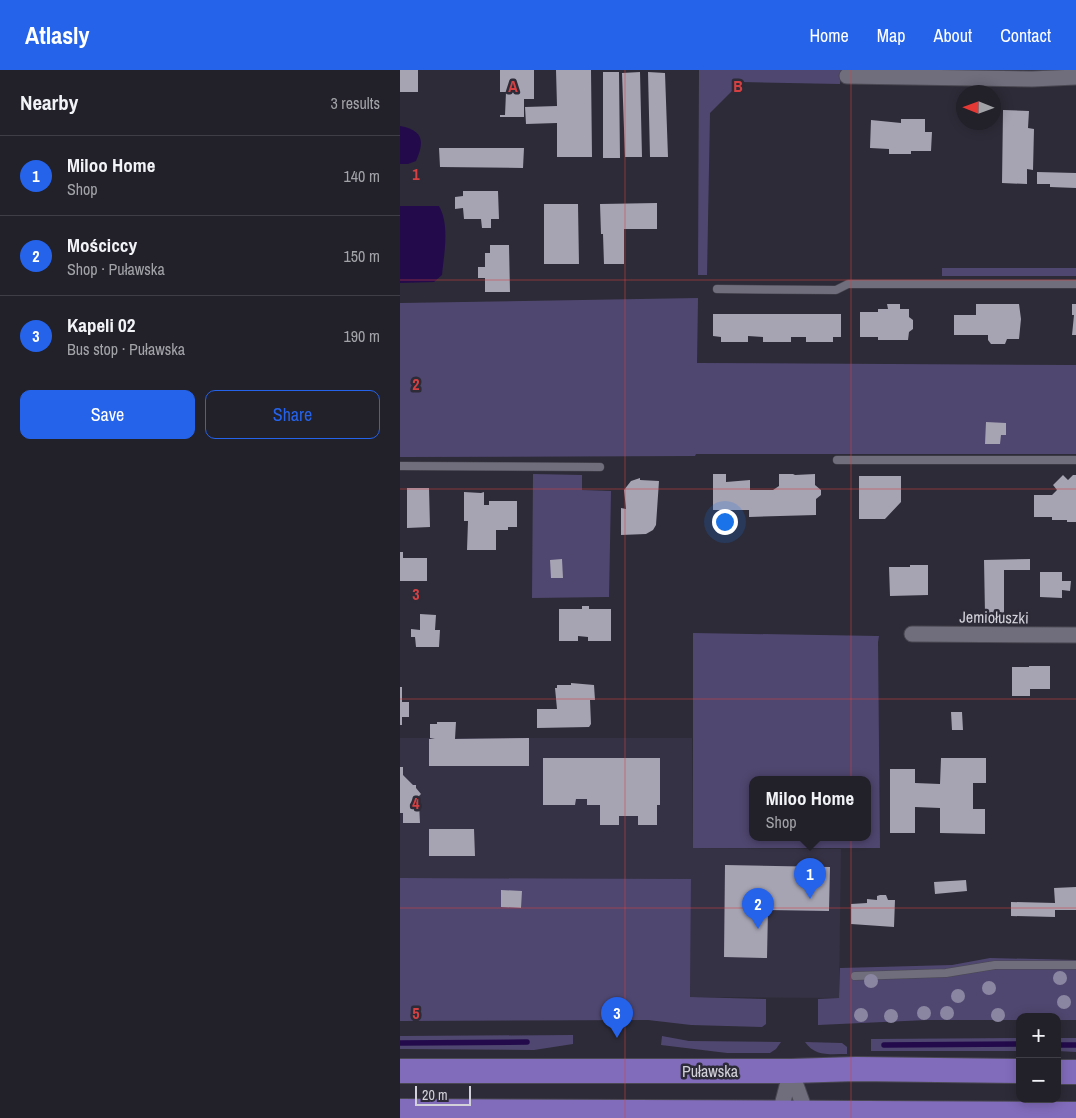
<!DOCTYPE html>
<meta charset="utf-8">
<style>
:root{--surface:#222029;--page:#2e2d35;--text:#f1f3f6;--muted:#a2a3a8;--line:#3f3e46;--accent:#2563eb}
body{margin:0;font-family:"Archivo Narrow",sans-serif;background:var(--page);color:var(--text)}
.controls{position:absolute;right:15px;bottom:15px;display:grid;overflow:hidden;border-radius:10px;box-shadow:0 2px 12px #0003}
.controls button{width:45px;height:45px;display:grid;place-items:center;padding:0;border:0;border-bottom:1px solid var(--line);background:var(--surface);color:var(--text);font:25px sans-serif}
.compass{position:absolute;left:556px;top:15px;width:45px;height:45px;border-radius:50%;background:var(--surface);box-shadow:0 2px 12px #0003;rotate:271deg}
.scale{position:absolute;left:15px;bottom:12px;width:56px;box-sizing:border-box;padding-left:5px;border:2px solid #d2d1d9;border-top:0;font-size:14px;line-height:18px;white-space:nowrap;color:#d2d1d9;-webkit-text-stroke:4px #2d2b37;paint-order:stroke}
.you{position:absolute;left:324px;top:451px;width:18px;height:18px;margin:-12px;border:4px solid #fff;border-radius:50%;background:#1a73e8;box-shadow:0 0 0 8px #1a73e833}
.badge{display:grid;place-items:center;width:32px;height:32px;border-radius:50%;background:var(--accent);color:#fff;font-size:16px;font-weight:700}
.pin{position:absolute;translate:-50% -41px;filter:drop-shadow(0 1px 2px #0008)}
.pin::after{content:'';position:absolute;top:26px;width:18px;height:15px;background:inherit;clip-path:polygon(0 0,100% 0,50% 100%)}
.popup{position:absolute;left:349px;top:706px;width:122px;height:65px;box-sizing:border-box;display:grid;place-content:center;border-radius:10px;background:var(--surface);filter:drop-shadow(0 1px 4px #0005);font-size:16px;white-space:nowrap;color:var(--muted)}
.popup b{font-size:19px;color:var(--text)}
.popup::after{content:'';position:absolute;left:50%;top:100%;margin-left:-10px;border:10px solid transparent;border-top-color:var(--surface)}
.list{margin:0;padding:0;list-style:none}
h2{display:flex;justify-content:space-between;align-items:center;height:65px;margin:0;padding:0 20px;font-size:21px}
h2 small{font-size:16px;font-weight:400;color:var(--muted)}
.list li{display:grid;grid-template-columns:32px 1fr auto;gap:15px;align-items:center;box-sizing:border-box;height:80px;padding:0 20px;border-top:1px solid var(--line)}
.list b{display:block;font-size:19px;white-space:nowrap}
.list p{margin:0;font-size:16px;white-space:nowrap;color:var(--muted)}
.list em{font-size:16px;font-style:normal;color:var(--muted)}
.actions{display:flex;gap:10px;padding:15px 20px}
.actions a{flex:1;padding:11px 0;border:1px solid var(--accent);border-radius:10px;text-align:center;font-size:18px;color:var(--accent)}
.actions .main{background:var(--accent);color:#fff}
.map{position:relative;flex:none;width:676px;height:1048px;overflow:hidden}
header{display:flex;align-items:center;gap:30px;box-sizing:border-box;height:70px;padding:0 25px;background:var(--accent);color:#fff}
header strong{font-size:24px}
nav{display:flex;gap:28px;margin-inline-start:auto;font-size:18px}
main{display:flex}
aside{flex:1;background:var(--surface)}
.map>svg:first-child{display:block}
</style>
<header>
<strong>Atlasly</strong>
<nav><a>Home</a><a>Map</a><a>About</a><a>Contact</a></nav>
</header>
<main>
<aside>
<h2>Nearby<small>3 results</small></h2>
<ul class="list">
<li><span class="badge">1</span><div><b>Miloo Home</b><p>Shop</p></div><em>140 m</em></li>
<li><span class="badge">2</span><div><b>Mościccy</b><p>Shop · Puławska</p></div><em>150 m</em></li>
<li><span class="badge">3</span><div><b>Kapeli 02</b><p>Bus stop · Puławska</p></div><em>190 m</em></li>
</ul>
<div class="actions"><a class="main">Save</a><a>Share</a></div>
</aside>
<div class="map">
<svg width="676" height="1048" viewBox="0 0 676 1048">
<rect width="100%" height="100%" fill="#2d2b37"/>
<path fill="#363245" d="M0,668h292l1,110 148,1 -2,149 -149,-1 1,-118 -291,-1z"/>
<path fill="#504770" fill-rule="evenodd" d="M299,0h142l-1,14 -99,-2 -31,31 -3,162h-9z
M542,198h134v8h-134z
M298,228l-1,65 379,2v89h-380l-1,2 -295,1v-154z
M133,404l49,1v15l29,1 -2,106 -77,1z
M293,563l186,3 -1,6 2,206h-187zM352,710h116v58h-116z
M0,808l291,1 -1,118 76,2v25l-4,3 -71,-2 -43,-5 -248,1z
M590,888l86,2v60h-19v-3h-37v3h-93l-109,5v-26l21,-1 1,-30 112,-3z
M173,965v9l-39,6 -134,-1v-13z
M262,966l27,5 92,1 -5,7 -6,4h-43l-66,-8z
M620,968v13h-149v-12z
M657,968h19v14l-19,-1z
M405,972l37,1 5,4v7c-16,0 -32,3 -42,-12z"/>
<path fill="#230b4b" d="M0,56c23,4 25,15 16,35l-8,3h-8z
M0,136h39c11,19 5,48 3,69l-8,7 -34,1z"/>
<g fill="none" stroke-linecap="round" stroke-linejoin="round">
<path stroke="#230b4b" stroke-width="5.5" d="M0,973l127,-1
M484,975l136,-1
M657,975h19"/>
</g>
<path fill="#a6a3b3" d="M0,0h18v22h-18z
M100,0h34v29h-10v18h-24v-2h5l1,-23h-6z
M156,0h35l1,87h-35v-34l-31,1 -1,-17 32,-1z
M203,2h16l1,86h-17z
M240,2l2,85h-17l-3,-84z
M248,2l17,1 3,84h-18z
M603,40l26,1 -1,17 6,1 -1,41 -6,-1v15l-25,-1z
M501,49h24v13h7l-1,19h-20v3h-22v-5l-19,-1 1,-28 30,3z
M39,78h85l-1,20 -83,-1z
M637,102l39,1v15l-26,-1v-3h-13z
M63,121h35l1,28h-8v9h-9l-1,-9h-17l-1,-11 -8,1v-12l8,-1z
M257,133v26h-33v35h-20l-1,-30h-2l-1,-30z
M144,134h34l1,60h-35z
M90,175h19l1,47h-25v-14h-7v-11h7v-14h5z
M487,234h13v5h9v8l4,3v9l-4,3 -1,8h-30v-3h-18v-25h18v-3h10z
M576,234h43l2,15 -2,20h-12l-2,5h-14l-3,-4v-5h-34v-20h22z
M672,234h4v31h-4l2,-20h-2z
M313,244h128v23h-8v5h-27v-5h-15v5h-28v-5l-15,-1v6h-27v-5l-8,-1z
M586,352l20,1v12h-5l-1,9h-15z
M313,404h13v8l24,-2v10h23l6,-4v-12h14l2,1 20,-1v11l6,5v5l-5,4v16l-67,2v-7h-36z
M663,405l5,5 5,-5h3v47h-9v-2h-15v-3h-18v-22h18l5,-5 -4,-5z
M459,406h42v26l-16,17h-26z
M240,408v2l19,1 -3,44 -3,5 -7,4 -25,1v-27l5,1 -2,-19 7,-9z
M7,418h22l1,39 -23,1z
M64,422l17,1 3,-1v13h5v-4h28v26h-9v3h-12v20h-29l1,-29h-4z
M0,482h3v6h24v23h-27z
M162,489l1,19h-12l-1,-18z
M630,489v11h-26v44h-19l-1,-54z
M510,495h18v30l-38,1 -1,-29h21z
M640,502h22v9h9l-1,10 -8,-1v8l-22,-1z
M182,536h7v3h22v32h-23v-4l-10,-1v5h-19v-32h23z
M20,544l16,1 -1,15h5l-1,17h-23l-1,-10h-4v-8l9,1z
M629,596h21v23h-20v7h-18v-29h17z
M171,613l23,2 1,15h-5l1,24 -2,3 -52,1v-19h20l-2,-21h2v-3h14z
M0,617h2v15h7v15h-7v8h-2z
M551,642h11l1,18h-11z
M37,652h19l-1,17 74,-1v28h-100v-27h6l-5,-1v-14h7z
M143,688h117v47h-3v20h-19v-9h-19v9h-19v-20h-13v-6h-11l-1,6h-32z
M541,688h45v25h-13v26h12v25l-45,-1v-25l-25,-1v26h-25v-64h25v14l25,1z
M0,697h3v8l10,10h3v3l5,6 -5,5v5h3l1,19h-17v-10h-3z
M29,759h45l1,27h-46z
M325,795l105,2 -1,44 -61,-1 -1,48 -43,-1z
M566,810l1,11 -32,3 -1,-12z
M676,817v23h-21v7l-44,-1v-14l44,1 -1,-15z
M101,820l21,1 -1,17 -20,-1z
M480,825h6l2,5h7l-1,27 -43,-3v-20l16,-1v-4l10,1v-4z"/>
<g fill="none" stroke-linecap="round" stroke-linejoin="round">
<g stroke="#4a4852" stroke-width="9">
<path id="lane" d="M317,219l119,1 12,-6h228
M437,390h239
M0,396l200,1
M455,906l91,-3 49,-8h81"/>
</g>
<g stroke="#4a4852" stroke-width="17">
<path id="street" d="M447,6l185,3 44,-2
M512,564l164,1
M391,1001l15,42v5
M380,1048v-5l11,-42"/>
</g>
<g stroke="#4a4852" stroke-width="26">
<path id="primary" d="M0,1001h391l65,-2 164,2
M657,1002h19
M0,1041l676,3"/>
</g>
<use href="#lane" stroke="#706e7d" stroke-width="8"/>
<use href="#street" stroke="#706e7d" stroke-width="15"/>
<use href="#primary" stroke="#816cbb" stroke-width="24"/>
</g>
<g fill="#8a86a1">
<circle cx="660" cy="908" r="7"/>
<circle cx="471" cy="911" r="7"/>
<circle cx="589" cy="918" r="7"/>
<circle cx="558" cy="926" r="7"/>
<circle cx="664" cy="932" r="7"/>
<circle cx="524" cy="943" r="7"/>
<circle cx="547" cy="943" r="7"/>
<circle cx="461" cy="945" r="7"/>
<circle cx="598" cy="945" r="7"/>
<circle cx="491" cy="946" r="7"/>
</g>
<path fill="none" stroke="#d54143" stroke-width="1" stroke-opacity="0.55" d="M225,0v1048M451,0v1048M0,210h676M0,419h676M0,629h676M0,838h676"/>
<g text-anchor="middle" stroke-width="5" stroke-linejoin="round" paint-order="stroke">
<g font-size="16" fill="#d2d1d9" stroke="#2d2b37">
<text transform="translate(594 547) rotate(1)" y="6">Jemiołuszki</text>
<text x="310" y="1007">Puławska</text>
</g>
</g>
<g font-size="16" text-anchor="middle" font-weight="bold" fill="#d54143" stroke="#2d2b37" stroke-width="5" stroke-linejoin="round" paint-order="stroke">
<text x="113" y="22">A</text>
<text x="338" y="22">B</text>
<text x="16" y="110">1</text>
<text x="16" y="320">2</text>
<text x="16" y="530">3</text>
<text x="16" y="739">4</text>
<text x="16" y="949">5</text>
</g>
</svg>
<div class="controls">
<button>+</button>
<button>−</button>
</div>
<svg class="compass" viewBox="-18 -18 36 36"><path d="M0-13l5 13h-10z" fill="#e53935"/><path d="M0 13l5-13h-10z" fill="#a2a3a8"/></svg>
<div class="scale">20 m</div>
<div class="you"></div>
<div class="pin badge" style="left:410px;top:829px">1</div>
<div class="popup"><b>Miloo Home</b>Shop</div>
<div class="pin badge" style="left:358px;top:859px">2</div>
<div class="pin badge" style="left:217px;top:968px">3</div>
</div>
</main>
